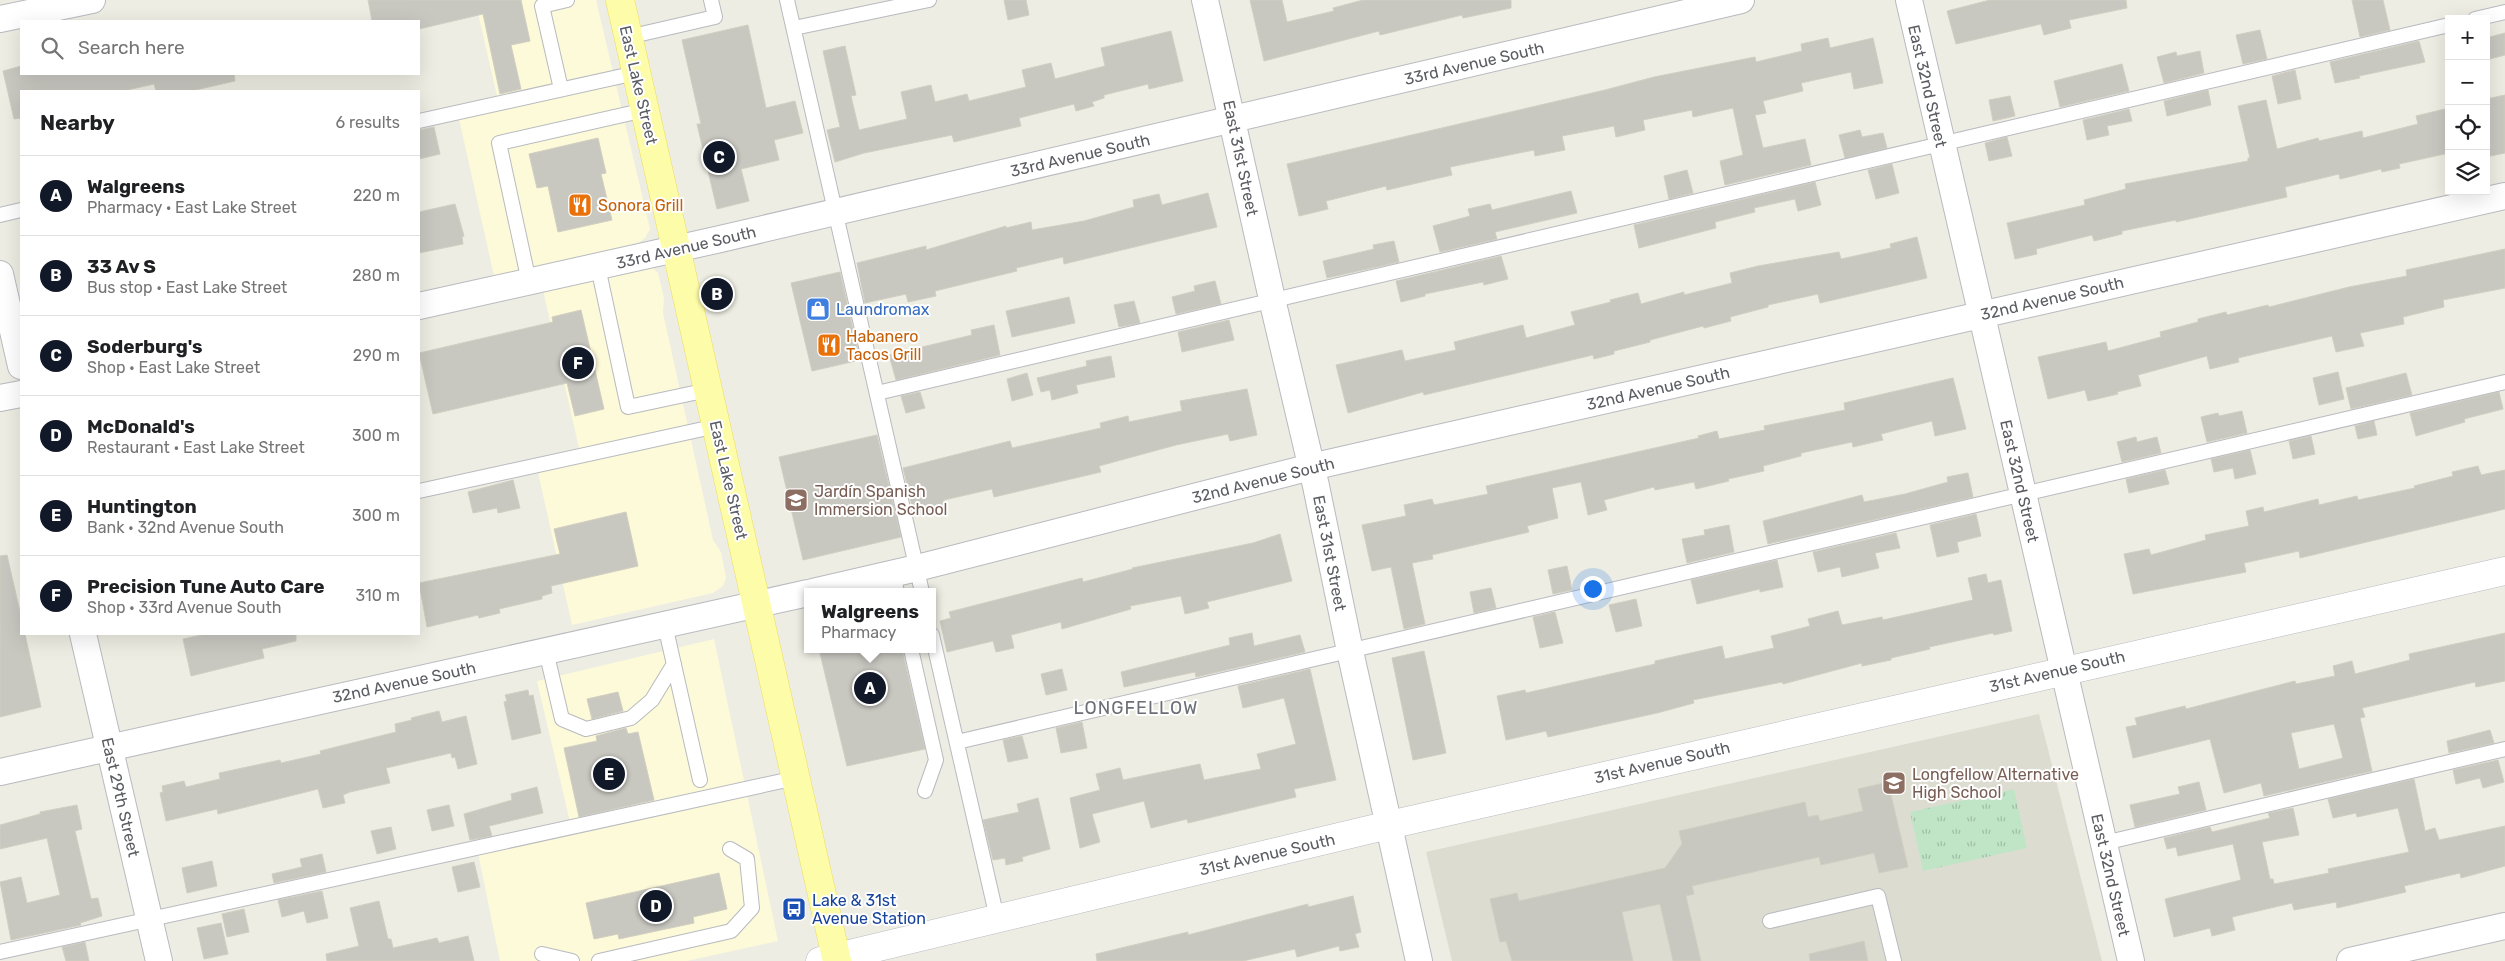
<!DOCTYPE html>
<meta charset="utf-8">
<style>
:root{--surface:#fff;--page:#f2f2f2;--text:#202124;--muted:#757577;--line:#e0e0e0;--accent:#111827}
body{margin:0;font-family:Rubik,sans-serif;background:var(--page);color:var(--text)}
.controls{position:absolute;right:15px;top:15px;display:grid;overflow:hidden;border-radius:0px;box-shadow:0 5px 20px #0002}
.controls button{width:45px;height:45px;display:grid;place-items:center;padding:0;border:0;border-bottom:1px solid var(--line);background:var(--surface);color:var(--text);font:25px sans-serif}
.you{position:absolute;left:1592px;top:588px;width:18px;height:18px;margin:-12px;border:4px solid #fff;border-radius:50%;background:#1a73e8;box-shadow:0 0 0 8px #1a73e833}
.badge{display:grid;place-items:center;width:32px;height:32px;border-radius:50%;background:var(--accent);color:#fff;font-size:16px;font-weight:700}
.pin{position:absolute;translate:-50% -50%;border:2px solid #fff;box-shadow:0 1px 5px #0006}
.popup{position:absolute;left:804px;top:588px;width:132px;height:65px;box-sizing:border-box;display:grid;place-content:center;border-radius:0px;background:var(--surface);filter:drop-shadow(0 1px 4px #0005);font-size:16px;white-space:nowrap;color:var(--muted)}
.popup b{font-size:19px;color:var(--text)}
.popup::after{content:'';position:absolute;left:50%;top:100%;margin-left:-10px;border:10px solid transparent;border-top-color:var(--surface)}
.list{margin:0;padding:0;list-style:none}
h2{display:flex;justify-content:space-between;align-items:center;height:65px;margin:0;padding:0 20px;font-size:21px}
h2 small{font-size:16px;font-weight:400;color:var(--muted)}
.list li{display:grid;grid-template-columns:32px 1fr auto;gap:15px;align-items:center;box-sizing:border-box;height:80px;padding:0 20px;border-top:1px solid var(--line)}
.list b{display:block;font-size:19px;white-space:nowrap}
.list p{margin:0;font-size:16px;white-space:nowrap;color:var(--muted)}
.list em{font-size:16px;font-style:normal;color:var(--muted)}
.icon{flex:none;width:28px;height:28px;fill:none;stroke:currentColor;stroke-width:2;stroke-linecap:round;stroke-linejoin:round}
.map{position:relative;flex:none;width:2505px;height:961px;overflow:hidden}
.search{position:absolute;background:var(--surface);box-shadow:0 5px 20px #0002;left:20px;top:20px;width:400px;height:55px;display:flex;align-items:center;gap:12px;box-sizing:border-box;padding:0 18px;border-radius:0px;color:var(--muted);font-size:19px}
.panel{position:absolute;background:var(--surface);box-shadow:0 5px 20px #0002;left:20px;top:90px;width:400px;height:545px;border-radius:0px}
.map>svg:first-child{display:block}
</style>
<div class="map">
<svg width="2505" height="961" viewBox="0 0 2505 961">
<defs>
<pattern id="park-tufts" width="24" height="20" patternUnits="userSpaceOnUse" patternTransform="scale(1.25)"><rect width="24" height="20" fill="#c0e5c6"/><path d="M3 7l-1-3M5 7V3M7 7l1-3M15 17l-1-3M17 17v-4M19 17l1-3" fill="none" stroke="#9fbda4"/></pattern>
</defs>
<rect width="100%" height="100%" fill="#edede3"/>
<path fill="#fdfad9" d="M475,0h121l54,229 -5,9 -8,6 -143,32 -38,-171 41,-9z
M652,267l6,6 6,25 -1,15 50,227 8,12 5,26 -3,8 -10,7 -141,32 -37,-166 44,-11 -36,-158z
M714,639l64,302 -91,20h-187l-24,-118 94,-21 -33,-141z"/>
<path fill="#dddcd1" d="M2039,714l63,247h-650l-26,-109z"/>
<path fill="url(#park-tufts)" d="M2014,789l13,59 -104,23 -13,-59z"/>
<path fill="#c8c7c0" stroke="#d2cfc1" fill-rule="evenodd" d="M368,0h153l9,41 -19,4 10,44 -21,5 -17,-80 -64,15v-8h-47z
M1004,0h22l3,15 -21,5z
M1250,0h32l5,22 47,-11 -1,-3 30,-8h148v8l-48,10 -1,-3 -82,20 -1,-4 -115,30z
M1990,0h136l1,8 -58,12 2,8 -27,7 -3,-11 -85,20 -9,-33z
M2352,0h31l7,30 -30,7z
M748,25l18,83 29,-7 8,32 -29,7 5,20 -38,9 8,32 -32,8 -20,-85h4l-19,-84z
M2260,30l7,29 -24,5 -7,-29z
M1171,31l12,50 -34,8 -1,-5 -44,11v3l-12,4 2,4 -18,5 -2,-7 -55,14 2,8 -67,16 -2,-7 -88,18 -29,9 -8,-32 13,-3 -17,-76 22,-5 11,49 -5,1 8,34 48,-11 -6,-27 30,-7 4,17 32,-8 2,7 57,-14 -4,-17 29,-7 4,16 50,-13 -4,-18z
M2505,33v22l-19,5v-22z
M1828,38l2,10 43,-10 10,45 -29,6 -3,-17 -50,11 2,8 -40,10 3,12 -11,2 8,33 42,-9 6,26 -86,20 -5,-24 23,-6 -10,-47 -40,9 -1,-7 -49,10 2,10 -29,7 -2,-11 -52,10 3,14 -30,6 -1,-6 -84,17 2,8 -65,15 -1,-4 -60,15 2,8 -29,7 -12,-52 318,-74 49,-13 101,-20 1,5 46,-11 -1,-7z
M2419,41l6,21 -66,14 1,2 -25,5 -5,-21z
M2200,51l4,22 -40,10 -7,-26 19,-5 1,4z
M2122,64l7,27 -69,16 -6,-26z
M21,66v8h213l1,7 -44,10h-35l-2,-7 -31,7h-102v27l-7,1 -11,-48z
M2295,70l6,29 -23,5 -6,-28z
M2208,90l3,15 -44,11 -3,-15z
M2505,95v58l-19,4v-58z
M2010,96l5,20 -22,5 -4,-21z
M2266,100l11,49 41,-11 1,3 43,-10 1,7 55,-14 -2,-8 33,-8v45l-50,11 1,4 -18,4 -1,-3 -41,10 -1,-5 -54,13 2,10 -111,25v-2l-54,11v3l-28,7 -2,-6 -56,14 1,5 -22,5 -8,-36 78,-18 -1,-5 42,-11 -1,-5 123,-23v-3h2l-12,-52z
M2129,109l3,12 -25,5 2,9 -22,5 -4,-20z
M434,127l6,27 -21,5v-29z
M1860,130l2,7 21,-4 4,15 -42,10 -6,-23z
M2007,137l5,19 -23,5 -4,-18z
M598,138l8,35 -5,1 11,46 -54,12 -10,-46 -11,2 -8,-34z
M1892,164l7,29 -23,6 -8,-29z
M1687,170l6,23 -24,6 -5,-23z
M1815,182l6,23 -23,6 -3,-12 -41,9 1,4 -40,10 1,6 -77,20 -5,-23z
M1571,191l6,22 -82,19 2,7 -57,13 -7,-26 37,-10 -2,-7 22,-5 2,6z
M1208,193l9,34 -153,37 -1,-7 -47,11 1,3 -82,20 1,5 -28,6 -2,-8 -41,9 -8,-40 69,-17v4l80,-24v2l25,-6 1,8 52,-9 50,-14 -1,-7 26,-6 3,11z
M455,204l9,32 -2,1 1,7 -44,9v-41z
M1917,237l10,41 -107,25 -2,-9 -50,11v2l-38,10 1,4 -27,7 -1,-2 -53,14v2l-36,9v3l-20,5 -1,-4 -169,40 -1,-3 -75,21 -12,-48 66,-15 3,11 51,-11 -2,-8 69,-17 3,13 49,-13 -4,-13 40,-10 -1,-2 28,-7 3,11 43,-12v3l48,-12 -2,-10 28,-7 81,-14 2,7 50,-11 -1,-4z
M1394,241l5,21 -72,16 -4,-17 51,-12 -1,-4z
M2505,249v39l-62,12 1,7 -41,10 1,7 -44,9 4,13 -28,6 -4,-16 -94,22 1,4 -29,7 -3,-13 -69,19 3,11 -24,6 1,2 -30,7 -3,-11 -37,9 -10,-42 68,-15 2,9 53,-14 -1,-5 38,-10v-3l28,-7 1,3 41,-10 1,2 80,-20 58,-11 -1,-6z
M1501,256l7,23 -24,6 -1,-3 -58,12v2l-24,6 -5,-21z
M840,272l20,88 -48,11 -21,-88z
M1215,281l6,23 -45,10 -4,-17 23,-6 -1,-5z
M1069,297l6,26 -63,14 -6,-26z
M1134,301l6,22 -21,4 -5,-22z
M581,310l23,99 -29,7 -8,-33 -134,31 -14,-61 134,-31 -1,-5z
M1229,320l5,20 -52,12 -4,-20z
M994,325l6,30 -104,25 -7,-25 83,-20 -1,-5z
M1111,356l4,21 -39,8 2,8 -26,7 -2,-10 -9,2 -4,-14 50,-12 -1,-5z
M2338,372l6,27 -25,6 -6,-27z
M1027,373l6,22 -21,6 -5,-22z
M2406,373l6,22 -61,14 -5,-21z
M1953,378l13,51 -31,7 -3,-15 -51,13 2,6 -30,7 -1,-5 -51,11v3l-38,10 1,5 -36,8 1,2 -33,8 -2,-7 -39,8 -1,-3 -50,13 3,10 -19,5 -7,-33 -29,6 6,30 -31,8 2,6 -97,23 1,4 -21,4 13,61 -21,5 -13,-62 -19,4 -10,-46 44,-9 -2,-11 28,-6 2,6 54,-11 -2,-8 213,-48 -1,-2 19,-5 2,8 46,-9 -1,-4 81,-16 -1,-7z
M1247,389l10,46 -27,6 -2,-7 -52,11 -77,21 2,6 -107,25 -2,-8 -48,11 2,7 -32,8 -11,-47 107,-27 2,7 89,-20 -1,-5 28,-7 1,6 53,-11 -2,-10z
M920,392l5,16 -19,5 -5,-17z
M2499,392l4,17 -39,10 1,3 -49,14 -6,-23z
M2242,411l5,22 -40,9 -6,-25 17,-4 1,3z
M2374,421l3,14 -19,4 -3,-13z
M877,435l24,102 -98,23 -24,-103z
M2311,436l4,18 -22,5 -4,-18z
M2136,437l1,5 20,-5 4,16 -39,9 -5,-20z
M2250,450l6,24 -21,5 -2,-11 -19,4 -3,-13z
M2478,466l3,9 24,-5v39l-205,49 -1,-7 -55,12 2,9 -113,22 -9,-40 25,-5 2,6 55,-15 -1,-5 44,-9 -3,-15 17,-4 1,5 54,-13 1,6 38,-9 1,4 57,-12 -1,-2 39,-10 -1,-4z
M2165,470l4,14 -40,9 -3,-14z
M1968,473l5,24 -205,47 -5,-23 99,-26 2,7 41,-8 43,-12 -1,-5z
M513,480l7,28 -22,5 -1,-5 -24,5 -5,-21z
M626,512l12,54 -87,20 1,7 -10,3v3l-43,10 1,4 -21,5 -1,-3 -51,12 -8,-44 141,-29 -6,-25z
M1976,514l5,22 -24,6 2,10 -22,5 -7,-32z
M1729,525l5,27 -47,11 -5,-24 23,-4 -1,-5z
M1896,533l4,15 -25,5 4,15 -37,9 -2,-10 -22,5 -5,-20z
M1280,534l12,47 -85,21 2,6 -24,6 -4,-18 -51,10 1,3 -69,20 -1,-7 -50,13 3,13 -18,4 -3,-11 -46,11 -7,-31 11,-3 -2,-6 133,-34 1,4 50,-13 -1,-1 121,-25z
M7,555l14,61v18h4l16,73 -41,10v-161z
M1777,560l6,27 -23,5v-3l-63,15 -6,-24z
M1567,566l5,24 -19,4 -5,-24z
M1986,574l2,9 13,-3 11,51 -18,4 -1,-2 -64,14 1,2 -39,9v2l-29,6v-3l-79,21 -1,-2 -89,18 1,3 -37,10 -109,24 -2,-6 -40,9 -9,-44 28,-6 1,3 129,-29v-3l67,-15 3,13 49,-11 -3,-12 39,-10 -2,-7 30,-8 4,14 40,-8 1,3 90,-20 -5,-22z
M1491,588l5,20 -22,5 -4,-21z
M1636,599l6,27 -26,6 -7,-27z
M1555,612l8,31 -23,5 -7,-31z
M1252,633l2,13 46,-11 5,17 -109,25 -1,-5 -71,15 -3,-15 109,-27 -1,-7z
M2505,633v48l-29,6 -1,-5 -113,26 3,9 -5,1 12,53 -108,25 -3,-13 -37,10 -14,-54 -77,19 -7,-31 11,-2 -2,-7 50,-12 1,3 109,-28 1,3 39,-8 -2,-10 19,-5 3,13 55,-14 -1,-6zM2334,724l9,34 -44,11 -8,-36z
M206,634h90v7l-34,8 2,9 -73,18 -8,-37z
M819,649h83l23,100 -78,17z
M1424,651l22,102 -33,7 -21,-102z
M1062,669l5,21 -21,5 -5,-21z
M1310,669l26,111 -42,9 2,8 -108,26 -1,-4 -36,9 -7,-27 -52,13 8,28 -20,6 -10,-50 30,-8 -4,-16 24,-6 3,12 77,-16 4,16 57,-11 -4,-15 39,-10 -12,-46 -41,10 -5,-22z
M528,690l1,6 4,-1 8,38 -29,7 -8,-38 3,-1 -2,-6z
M618,692l5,19 -31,8 -5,-20z
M439,711l3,11 24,-6 11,48 -19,5 -3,-12 -3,1 -1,-5 -65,15 4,15 -40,9 -7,3 2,8 -22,5 -5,-19 -100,25 -1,-5 -51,12 -6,-28 3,-1 -1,-6 22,-5 2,6 34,-8 -1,-6 61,-13 1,3 40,-9 -1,-3 76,-19 -1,-8 17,-4 -1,-2z
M1082,722l5,26 -26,5 -5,-25z
M626,728l2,6 10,-2 16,68 -75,17 -15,-69 33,-7 -1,-5z
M2490,730l4,13 -45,10 -2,-12z
M1022,736l6,22 -20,4 -5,-22z
M2498,760l6,22 -21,6 -3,-10 -24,6 -3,-14z
M2414,779l11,52 10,-3 4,12 66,-14v40l-44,12 -1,-5 -56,13 2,6 -69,16 -1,-6 -42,8 -2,-7 -60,14 3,13 -23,6 -2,-8 -36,9 -9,-38 76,-19 -8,-36 -55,12 -2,-9 -9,2 -3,-11 46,-11 2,5 58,-14 -2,-5 25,-5 6,27 -37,7 8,37h3l1,5 55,-11 -1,-4 81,-17 -11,-44 -41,9 -1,-4 -23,5 -5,-19z
M1888,782l20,85 -29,6 -5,-20 -53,12 -2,-8 -127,29 2,8 -8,2 15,65h-28l-13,-57 -38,8 11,49h-121l-6,-20 -6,1 -10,-43 27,-6 2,8 146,-33 17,-24 -3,-13 126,-29 3,15 10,-2 2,6 43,-10 -5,-22z
M2199,782l7,28 -71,17 -5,-22 50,-11 -2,-7z
M537,787l6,26 -54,13 3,10 -22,4 -6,-26 48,-14 -1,-6z
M1038,798l12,51 -28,8 1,4 -17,4 -1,-7 -12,2 -10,-40 36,-8 -2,-8z
M77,805l5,24 -7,2 16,68 7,-1 4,18 -22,7 1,2 -70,15 -11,-58 21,-5 6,26 33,-8 -13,-57 -47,11v-24l40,-11v-2z
M449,805l5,21 -22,5 -5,-21z
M391,827l5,22 -19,5 -6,-23z
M322,854l4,18 -52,11 -2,-9 30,-7 -2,-8z
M212,861l5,25 -30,7 -5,-25z
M474,862l6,25 -22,5 -6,-25z
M719,873l8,36 -34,8 1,6 -75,16 -1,-5 -24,5 -8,-36z
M322,891l6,27 -21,5 -3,-12 -22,6 -4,-17z
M1353,896l8,36 -6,2 4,13 -19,4 -1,-5 -42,11 -2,-8 -52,12h-146l-1,-7 92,-22v3l120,-31v3z
M379,901l9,38h3l2,9 44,-10 2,5 29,-7 6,25h-147l-1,-7 33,-8 -9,-38z
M244,909l5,23 -22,5 -5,-23z
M221,923l7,31 -24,5 -7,-31z
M1864,941l4,20h-58l-1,-7z
M85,942l4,19h-23l-4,-14z"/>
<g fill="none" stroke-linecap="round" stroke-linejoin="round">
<g stroke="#b8babf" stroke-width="16">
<path id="lane" d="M787,0l135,592
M2475,19l30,-7
M794,28l135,-28
M628,37l87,-20 -4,-17
M561,89l-19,-83 25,-6
M419,121l217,-48
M0,215l21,-5
M598,267l30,140 80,-17
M529,282l-30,-139 146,-33
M877,393l1572,-368
M419,491l298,-65
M893,574l4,18
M665,625l35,155
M932,635l65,283
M911,649l25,111 -11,31
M546,651l16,68 24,10 45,-11 21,-18 22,-36
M957,742l1548,-360
M2104,843l401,-94
M1770,921l108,-25 16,65
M0,952l796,-174
M542,954l30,7
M599,961l132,-30 21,-23 -5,-49 -17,-10"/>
</g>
<g stroke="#b8babf" stroke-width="28">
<path id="street" d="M1205,0l67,299 44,187 34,165 69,310
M1909,0l222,961
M0,19l92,-19
M0,274l21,92
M419,306l297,-66 1025,-240
M0,398l21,-4
M813,592l104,-24 394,-101 1194,-271
M83,634l76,327
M0,772l808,-179
M2350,961l155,-35"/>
</g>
<g stroke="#b9bac1" stroke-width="29">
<path id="secondary" d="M820,961l569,-136 1116,-254"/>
</g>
<g stroke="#eedc5c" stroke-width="29">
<path id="primary" d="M620,0l217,961"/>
</g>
<use href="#lane" stroke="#fff" stroke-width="14"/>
<use href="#street" stroke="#fff" stroke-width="26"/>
<use href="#secondary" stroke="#fff" stroke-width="28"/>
<use href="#primary" stroke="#fdfda9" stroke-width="28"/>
</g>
<defs>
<g id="restaurant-square" transform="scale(1.25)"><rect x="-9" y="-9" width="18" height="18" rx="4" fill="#e8710a" stroke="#fff"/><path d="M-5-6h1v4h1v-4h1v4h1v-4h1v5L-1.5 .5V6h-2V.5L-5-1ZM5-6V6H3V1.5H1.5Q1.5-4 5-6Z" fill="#fff"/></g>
<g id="shop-square" transform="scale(1.25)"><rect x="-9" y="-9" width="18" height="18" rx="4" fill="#3f7fe0" stroke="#fff"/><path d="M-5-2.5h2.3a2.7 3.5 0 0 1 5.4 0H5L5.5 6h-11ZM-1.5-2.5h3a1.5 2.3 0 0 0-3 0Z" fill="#fff"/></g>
<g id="school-square" transform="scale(1.25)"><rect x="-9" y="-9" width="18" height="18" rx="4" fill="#8d6e63" stroke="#fff"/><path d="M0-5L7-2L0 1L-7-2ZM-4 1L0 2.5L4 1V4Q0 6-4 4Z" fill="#fff"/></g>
<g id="bus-square" transform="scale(1.25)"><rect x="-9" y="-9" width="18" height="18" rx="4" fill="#1a4fb4" stroke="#fff"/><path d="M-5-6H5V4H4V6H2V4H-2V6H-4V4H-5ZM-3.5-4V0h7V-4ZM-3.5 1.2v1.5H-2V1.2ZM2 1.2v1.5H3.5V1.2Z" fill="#fff"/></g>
</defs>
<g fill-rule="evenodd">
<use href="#restaurant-square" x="580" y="205"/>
<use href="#shop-square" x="818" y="309"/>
<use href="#restaurant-square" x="829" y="345"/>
<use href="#school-square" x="796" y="500"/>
<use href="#school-square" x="1894" y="783"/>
<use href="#bus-square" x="794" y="909"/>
</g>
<g text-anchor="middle" stroke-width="4" stroke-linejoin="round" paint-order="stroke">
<g font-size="16" fill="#5b5d63" stroke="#fff">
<text transform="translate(1474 63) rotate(-13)" y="6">33rd Avenue South</text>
<text transform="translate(639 85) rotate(77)" y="6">East Lake Street</text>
<text transform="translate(1928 86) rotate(77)" y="6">East 32nd Street</text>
<text transform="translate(1080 155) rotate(-13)" y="6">33rd Avenue South</text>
<text transform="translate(1241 158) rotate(78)" y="6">East 31st Street</text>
<text transform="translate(686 247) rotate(-13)" y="6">33rd Avenue South</text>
<text transform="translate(2052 298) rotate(-13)" y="6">32nd Avenue South</text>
<text transform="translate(1658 388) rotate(-13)" y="6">32nd Avenue South</text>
<text transform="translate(729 480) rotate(77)" y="6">East Lake Street</text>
<text transform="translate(1263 480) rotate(-14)" y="6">32nd Avenue South</text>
<text transform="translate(2020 481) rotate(77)" y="6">East 32nd Street</text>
<text transform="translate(1330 553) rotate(79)" y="6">East 31st Street</text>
<text transform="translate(2057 671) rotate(-13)" y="6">31st Avenue South</text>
<text transform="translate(404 682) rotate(-12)" y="6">32nd Avenue South</text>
<text transform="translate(1662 762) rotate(-13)" y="6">31st Avenue South</text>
<text transform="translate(121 797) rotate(77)" y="6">East 29th Street</text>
<text transform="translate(1267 854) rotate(-13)" y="6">31st Avenue South</text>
<text transform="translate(2111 875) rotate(77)" y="6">East 32nd Street</text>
</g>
<g font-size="16" fill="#c56008" stroke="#fff" text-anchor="start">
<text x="598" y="211">Sonora Grill</text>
<text x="846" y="342">Habanero<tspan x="846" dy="18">Tacos Grill</tspan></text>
</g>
<g font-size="16" fill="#366cbe" stroke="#fff" text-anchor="start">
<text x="836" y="315">Laundromax</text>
</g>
<g font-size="16" fill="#785e54" stroke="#fff" text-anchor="start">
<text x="814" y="497">Jardín Spanish<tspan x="814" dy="18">Immersion School</tspan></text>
<text x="1912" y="780">Longfellow Alternative<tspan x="1912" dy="18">High School</tspan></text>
</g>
<g font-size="16" fill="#164399" stroke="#fff" text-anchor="start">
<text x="812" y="906">Lake &amp; 31st<tspan x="812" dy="18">Avenue Station</tspan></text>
</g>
<g font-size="18" letter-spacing="1" fill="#6c6f75" stroke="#fff">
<text x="1136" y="714">LONGFELLOW</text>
</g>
</g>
</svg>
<div class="controls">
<button>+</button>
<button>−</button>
<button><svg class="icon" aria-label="locate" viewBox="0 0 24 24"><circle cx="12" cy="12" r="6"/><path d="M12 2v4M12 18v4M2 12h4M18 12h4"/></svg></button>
<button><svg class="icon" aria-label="layers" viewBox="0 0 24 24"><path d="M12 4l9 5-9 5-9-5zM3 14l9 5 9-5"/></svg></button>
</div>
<div class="you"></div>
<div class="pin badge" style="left:870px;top:688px">A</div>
<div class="popup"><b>Walgreens</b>Pharmacy</div>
<div class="pin badge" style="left:717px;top:294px">B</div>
<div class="pin badge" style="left:719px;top:157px">C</div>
<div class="pin badge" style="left:656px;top:906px">D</div>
<div class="pin badge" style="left:609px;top:774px">E</div>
<div class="pin badge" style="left:578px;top:363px">F</div>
<div class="search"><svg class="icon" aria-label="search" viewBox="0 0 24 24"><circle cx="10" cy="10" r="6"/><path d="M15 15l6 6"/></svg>Search here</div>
<section class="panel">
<h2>Nearby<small>6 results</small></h2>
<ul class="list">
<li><span class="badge">A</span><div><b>Walgreens</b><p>Pharmacy · East Lake Street</p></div><em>220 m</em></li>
<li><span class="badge">B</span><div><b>33 Av S</b><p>Bus stop · East Lake Street</p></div><em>280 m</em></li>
<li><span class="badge">C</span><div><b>Soderburg's</b><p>Shop · East Lake Street</p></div><em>290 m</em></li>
<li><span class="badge">D</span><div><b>McDonald's</b><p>Restaurant · East Lake Street</p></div><em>300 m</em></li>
<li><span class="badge">E</span><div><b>Huntington</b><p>Bank · 32nd Avenue South</p></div><em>300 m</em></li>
<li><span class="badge">F</span><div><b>Precision Tune Auto Care</b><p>Shop · 33rd Avenue South</p></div><em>310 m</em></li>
</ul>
</section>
</div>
